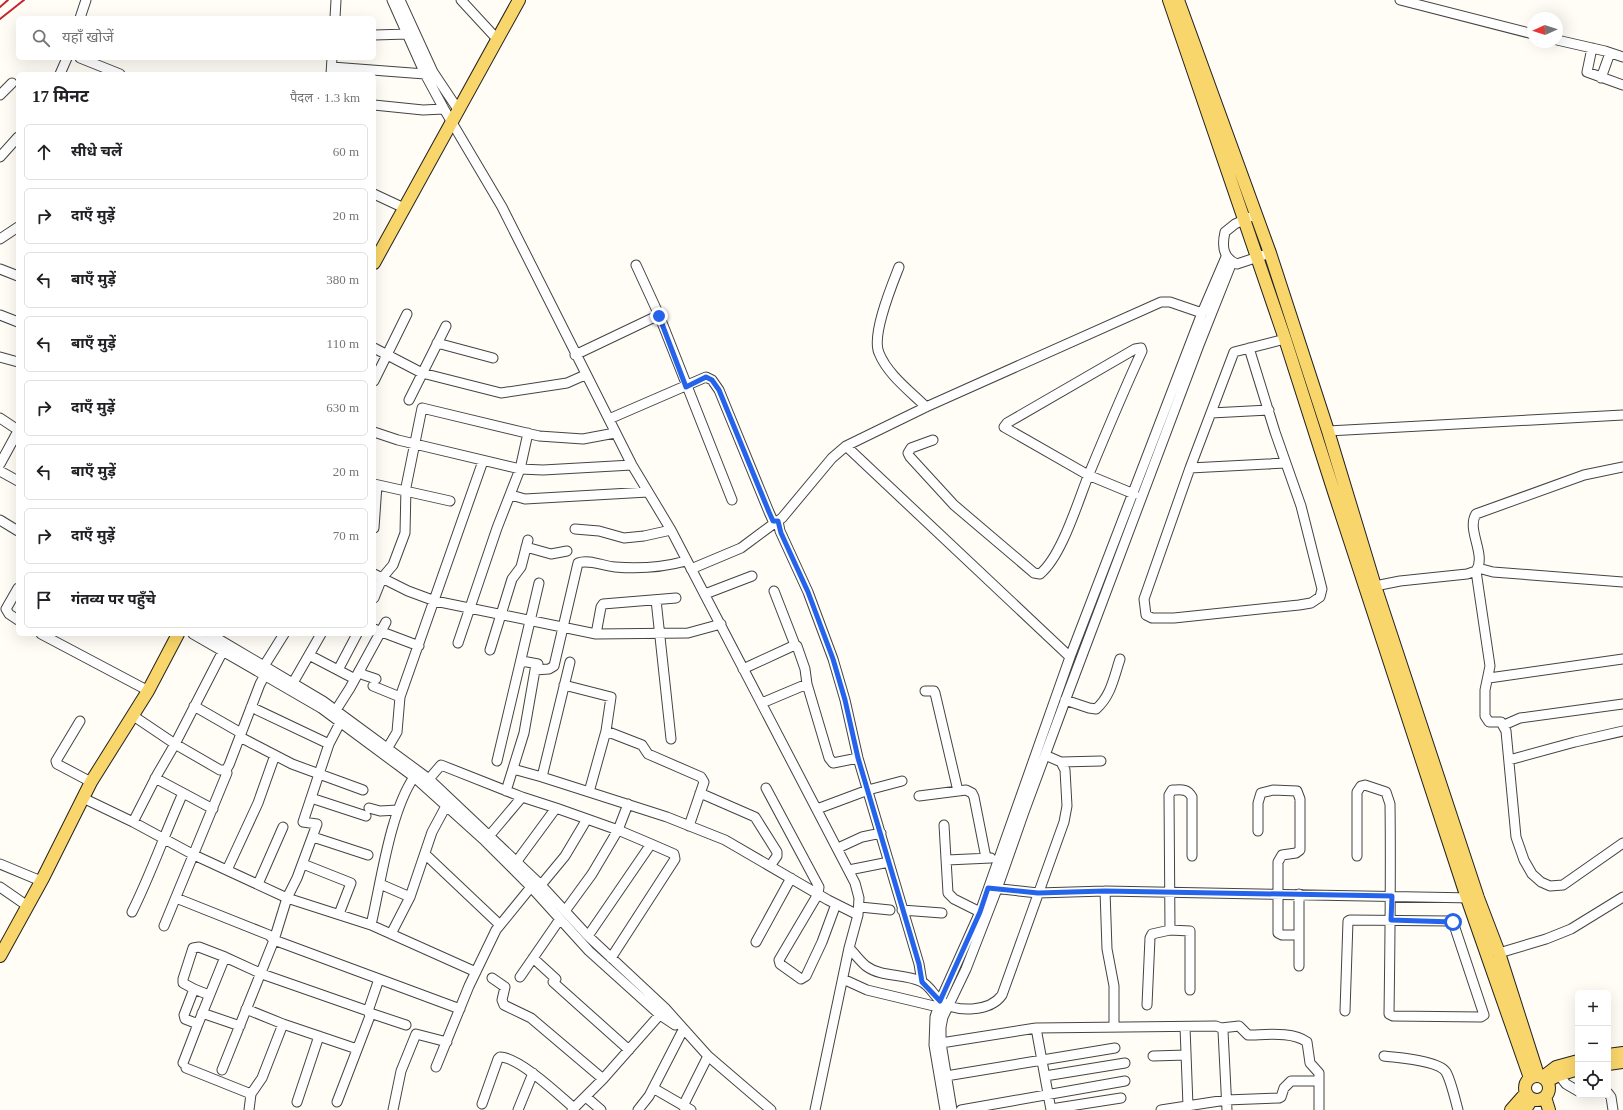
<!DOCTYPE html>
<html lang="hi">
<meta charset="utf-8">
<style>
:root{--surface:#fff;--page:#f2f2f2;--text:#202124;--muted:#757577;--line:#e0e0e0}
body{margin:0;font-family:"Times New Roman","Noto Sans Devanagari",serif;background:var(--page);color:var(--text)}
.controls{position:absolute;right:12px;bottom:12px;display:grid;overflow:hidden;border-radius:6px;box-shadow:0 4px 16px #0002}
.controls button{width:36px;height:36px;display:grid;place-items:center;padding:0;border:0;border-bottom:1px solid var(--line);background:var(--surface);color:var(--text);font:20px sans-serif}
.compass{position:absolute;left:1527px;top:12px;width:36px;height:36px;border-radius:50%;background:var(--surface);box-shadow:0 4px 16px #0002;rotate:267deg}
.stop{position:absolute;width:12px;height:12px;margin:-9px;border:3px solid #2563eb;border-radius:50%;background:#fff}
.stop.end{background:#2563eb;border-color:#fff;box-shadow:0 1px 4px #0008}
.list{margin:0;padding:0;list-style:none}
h2{display:flex;justify-content:space-between;align-items:center;height:52px;margin:0;padding:0 16px;font-size:17px}
h2 small{font-size:13px;font-weight:400;color:var(--muted)}
.list li{display:grid;grid-template-columns:26px 1fr auto;gap:12px;align-items:center;box-sizing:border-box;height:56px;margin:0 8px 8px;padding:0 8px;border:1px solid var(--line);border-radius:6px}
.list b{display:block;font-size:15px;white-space:nowrap}
.list em{font-size:13px;font-style:normal;color:var(--muted)}
.icon{flex:none;width:22px;height:22px;fill:none;stroke:currentColor;stroke-width:2;stroke-linecap:round;stroke-linejoin:round}
.map{position:relative;flex:none;width:1623px;height:1110px;overflow:hidden}
.search{position:absolute;background:var(--surface);box-shadow:0 4px 16px #0002;left:16px;top:16px;width:360px;height:44px;display:flex;align-items:center;gap:10px;box-sizing:border-box;padding:0 14px;border-radius:6px;color:var(--muted);font-size:15px}
.panel{position:absolute;background:var(--surface);box-shadow:0 4px 16px #0002;left:16px;top:72px;width:360px;height:564px;border-radius:6px}
.map>svg:first-child{display:block}
</style>
<div class="map">
<svg width="1623" height="1110" viewBox="0 0 1623 1110">
<rect width="100%" height="100%" fill="#fffdf5"/>
<g fill="none" stroke-linecap="round" stroke-linejoin="round">
<g stroke="#444" stroke-width="11">
<path id="minor" d="M392,0l33,74 19,35 58,98 130,258 39,65 184,353 4,15 -1,17 -9,33 -34,162
M400,0l33,72 26,39
M461,0l36,39
M1400,0l133,34
M80,18l6,-18
M335,18l1,-18
M374,35l34,-1
M1557,40l48,11 18,6
M1592,48l-5,24 36,13
M80,58l40,16
M332,67l93,7
M60,74l7,-16
M331,74l1,-16
M1601,78l9,-25
M0,95l12,-12
M374,105l49,5 21,-1
M0,157l18,-20
M374,194l30,14
M1250,217l-15,7 -10,8c-3,13 -3,26 12,32l33,-11
M0,239l18,-12
M636,265l23,50
M899,267c-7,18 -28,68 -20,86 9,22 31,38 47,54
M0,269l18,7
M0,315l18,7
M437,343l56,15
M374,348l48,25 79,20 66,-10 18,-8
M1249,348l26,84 26,74 21,83 -2,8 -9,6 -12,2 -125,13h-22l-6,-3 -2,-16 46,-131 44,-116 51,-13
M575,355l84,-40 73,185
M0,357l18,5
M374,381l33,-67
M409,400l37,-74
M1211,413l58,-3
M0,418l18,12
M609,419l97,-42 6,3 7,10 50,122 4,9 3,1 6,-4 50,-60 14,-12 80,-39 235,-105h9l32,11
M1328,431l295,-16
M374,432l24,8 122,29 23,1 89,-5
M933,440l-22,8 -3,5 2,4 44,48 80,68 6,1c22,-18 38,-73 49,-100 17,-41 34,-82 53,-123l-1,-3 -6,1 -128,74 -3,4 84,48 46,19
M846,446l224,211
M0,464l18,-33
M1190,468l96,-5
M0,471l18,10
M374,484l76,17
M511,495l14,4 123,-7
M0,520l18,11
M778,521l2,10 28,61 25,67 12,41 13,58 61,206 3,18
M374,528l3,-43
M575,529l24,2 25,7 20,-2 27,-6
M526,547l25,7 16,-3
M1478,568l15,4 130,10
M691,569l50,-21 35,-26
M1476,571l14,95 -5,24v26l4,6h12l5,9 10,106 8,23 8,14 9,8 9,4 13,-1 60,-42
M374,574l34,17 27,10 161,33 92,-1 33,-9
M1375,586l25,-5 67,-7 9,-3c11,-16 -10,-41 0,-57l108,-39 39,-8
M18,588l-12,21 3,5 9,6
M774,591l21,54
M705,594l47,-18
M374,598l8,-20 11,-13 12,-32 1,-46 16,-79 117,28 44,3 32,-6
M656,600l15,139
M374,629l45,17
M41,634l102,54
M193,634l128,74 93,69 71,64 46,46 58,64 71,64 15,10
M210,634l113,67 106,78 112,106 47,51 77,72 43,48 63,54
M596,634l5,-27 2,-3 73,-6
M458,643l39,-115 23,-59 8,-36
M490,650l22,-71 9,-12 7,-27
M309,655l46,24
M522,661l16,3
M264,666l20,-32
M743,669l52,-24 2,1 8,23 2,15 22,74 4,5 25,-5
M338,670l19,-36
M359,671l5,4 12,4
M1489,678l134,-19
M564,685l47,12 -5,34 -17,61 78,25 58,23 103,60 30,15
M373,686l27,11
M290,688l31,-54
M925,691h9l1,2 23,98
M1065,700l24,8 7,1c15,-13 18,-32 24,-50
M762,703l45,-19
M194,706l47,27
M251,707l78,37
M336,710l14,-22 36,-66
M132,715l43,29 50,-97
M80,721l-24,40 1,3 34,18
M341,721l-12,23 -26,78 14,2 -20,54 -10,20 -13,42 186,69
M1504,725l16,-7 103,-14
M606,731l36,14 6,9 53,23 3,5 -15,44
M240,737l52,27 71,26
M387,749l10,-17 3,-35 83,-236
M1509,760l66,-18 48,-11
M497,761l42,-178
M1061,762l40,-1
M513,769l29,8 28,-115
M542,777l47,15
M155,778l58,31
M429,779l12,-14 81,32
M766,788l53,99 -1,7 -39,66 1,4 21,15 5,-3 16,-34 14,-38
M506,791l18,-58 11,-63 14,-1 5,-3 24,-103c11,-4 25,3 37,4 23,2 49,0 71,-6
M700,793l55,24 22,35v4l-7,10
M919,796l47,-6 6,3 2,4 12,61
M83,798l50,24 61,33 93,43 84,27c10,-43 19,-113 43,-148
M311,798l55,18
M369,808l11,3 18,-1
M817,809l51,-19 34,-9
M133,822l24,-47 18,-31 45,26h6l3,-5 31,-81 5,-9
M944,825l4,68 6,6 26,13
M1258,831v-28l3,-10 12,-3 24,1 3,8v51l-4,3 -14,2 -4,7v71l4,2h17
M490,835l32,-38 34,11 -39,53
M313,837l55,18
M838,848l24,-11 19,-4
M425,854l75,71
M947,860l44,-2
M0,864l41,17
M303,864l48,19 -12,31
M227,870l31,-67 17,-48
M849,870l40,-8
M258,884l25,-57
M380,884l30,13
M541,885l24,-29 22,-37 -31,-11
M0,887l26,18
M992,888l46,5 67,-2 368,7
M1105,891l2,58 7,37v41
M176,898l93,37 5,5 -52,130
M860,907l30,3
M902,910l40,3
M565,911l27,-37 26,-44 -31,-11
M132,912c19,-38 33,-79 51,-119
M371,925l105,47
M164,926l63,-153 -1,-3
M1170,930l20,1v59
M391,934l19,-37 22,-65 14,-26
M588,936l63,-92 -33,-14 10,-26
M756,942l35,-64
M849,948c6,6 11,13 17,18 16,12 39,7 56,16 8,4 12,14 19,19 15,12 49,11 61,-6l62,-173 3,-16 -2,-36 -4,-8 -16,-7
M1499,953l47,-14 25,-10 52,-32
M533,958l23,21
M611,958l64,-99 -1,-5 -23,-10
M1299,966v-72
M520,977l40,-58
M492,978l13,9 -3,13 2,5 27,13 72,61
M843,979l24,11 71,17
M553,982l76,68
M194,989l-11,-6v-4l10,-31 6,-1 26,10
M209,995l-15,-6 -10,26 1,4 13,5 27,-67 37,17 106,37 2,5 -33,86
M1147,1005l3,-67 2,-4 18,-4 -1,-135 3,-5c9,0 15,-2 20,7v59
M246,1009l37,15 -21,54 -11,16 -2,16
M368,1011l11,-32
M1345,1011l3,-90 2,-1 99,1 4,1 31,93 -3,2 -88,-1 -4,-2c1,-70 2,-140 1,-210l-4,-12 -21,-7 -4,1 -4,6v64
M202,1013l38,13
M370,1013l36,12
M283,1024l74,25
M1185,1027l3,79
M1036,1028l15,82
M1221,1028l18,-2 9,9c17,0 44,-4 59,7l3,21 9,10v37
M941,1043l95,-15 180,-2 5,2 2,3 4,79
M1153,1056l33,-1
M1384,1056c14,2 54,4 62,16 5,9 9,27 12,38
M183,1063l15,-39
M436,1067l33,-81 27,-56 35,-43
M186,1068l65,26
M1559,1075l7,9 12,7
M946,1076l169,-28
M1045,1076l80,-13
M653,1088l38,22
M1608,1093l3,4 2,13
M586,1097l15,13
M297,1102l22,-66
M482,1104l16,-45 2,-2c19,0 59,38 74,51
M683,1106l25,-50
M1051,1109l70,-11
M393,1110l8,-39 15,-37 31,8
M518,1110l15,-37
M572,1110l31,-31 60,-68
M638,1110l11,-14 34,-66
M945,1110l-11,-65 1,-28 5,-16 40,-89 90,-255 132,-344 24,-56
M952,1110l-11,-67v-16l2,-10 23,-48 31,-80 27,-77 44,-119 131,-348 33,-83
M961,1110l164,-29
M1161,1110l65,-10 53,-2 2,-1 3,-9 7,-7h28"/>
</g>
<g stroke="#222" stroke-width="14">
<path id="major" d="M1169,0l116,339 50,156 132,403 63,180
M1178,0l92,253 58,178 47,155 103,312 21,55 39,122
M374,263l145,-263
M0,956l43,-78 48,-96 57,-91 30,-57
M1608,1055l15,-2
M1608,1064l15,-2
M1525 1088a12 12 0 1 1 24 0a12 12 0 1 1-24 0Z
M1543,1077l13,-10 22,-6
M1547,1081l12,-6 19,-6
M1545,1097l4,13
M1511,1110l15,-17
M1525,1110l7,-11"/>
</g>
<use href="#minor" stroke="#fff" stroke-width="9"/>
<use href="#major" stroke="#f9d66b" stroke-width="12"/>
<path stroke="#c4262e" stroke-width="2" d="M0,7l8,-7
M0,19l24,-19"/>
</g>
<g fill="none" stroke-linecap="round" stroke-linejoin="round">
<path stroke="#2563eb" stroke-width="5" d="M659,316l27,71 20,-10 6,3 7,10 50,122 4,9h5l3,12 27,59 25,67 12,41 13,58 61,206 3,18 18,19 40,-89 8,-24 50,5 67,-2 287,5 -1,24 62,2"/>
</g>
</svg>
<div class="controls">
<button>+</button>
<button>−</button>
<button><svg class="icon" aria-label="locate" viewBox="0 0 24 24"><circle cx="12" cy="12" r="6"/><path d="M12 2v4M12 18v4M2 12h4M18 12h4"/></svg></button>
</div>
<svg class="compass" viewBox="-18 -18 36 36"><path d="M0-13l5 13h-10z" fill="#e53935"/><path d="M0 13l5-13h-10z" fill="#757577"/></svg>
<div class="stop" style="left:1453px;top:922px"></div>
<div class="stop end" style="left:659px;top:316px"></div>
<div class="search"><svg class="icon" aria-label="search" viewBox="0 0 24 24"><circle cx="10" cy="10" r="6"/><path d="M15 15l6 6"/></svg>यहाँ खोजें</div>
<section class="panel">
<h2>17 मिनट<small>पैदल · 1.3 km</small></h2>
<ul class="list">
<li><svg class="icon" aria-label="ahead" viewBox="0 0 24 24"><path d="M12 20V5M6 11l6-6 6 6"/></svg><div><b>सीधे चलें</b></div><em>60 m</em></li>
<li><svg class="icon" aria-label="right" viewBox="0 0 24 24"><path d="M7 20v-9h11M14 6l5 5-5 5"/></svg><div><b>दाएँ मुड़ें</b></div><em>20 m</em></li>
<li><svg class="icon" aria-label="left" viewBox="0 0 24 24"><path d="M17 20v-9H6M10 6l-5 5 5 5"/></svg><div><b>बाएँ मुड़ें</b></div><em>380 m</em></li>
<li><svg class="icon" aria-label="left" viewBox="0 0 24 24"><path d="M17 20v-9H6M10 6l-5 5 5 5"/></svg><div><b>बाएँ मुड़ें</b></div><em>110 m</em></li>
<li><svg class="icon" aria-label="right" viewBox="0 0 24 24"><path d="M7 20v-9h11M14 6l5 5-5 5"/></svg><div><b>दाएँ मुड़ें</b></div><em>630 m</em></li>
<li><svg class="icon" aria-label="left" viewBox="0 0 24 24"><path d="M17 20v-9H6M10 6l-5 5 5 5"/></svg><div><b>बाएँ मुड़ें</b></div><em>20 m</em></li>
<li><svg class="icon" aria-label="right" viewBox="0 0 24 24"><path d="M7 20v-9h11M14 6l5 5-5 5"/></svg><div><b>दाएँ मुड़ें</b></div><em>70 m</em></li>
<li><svg class="icon" aria-label="arrive" viewBox="0 0 24 24"><path d="M6 21V4h12l-3 4 3 4H6"/></svg><div><b>गंतव्य पर पहुँचे</b></div></li>
</ul>
</section>
</div>
